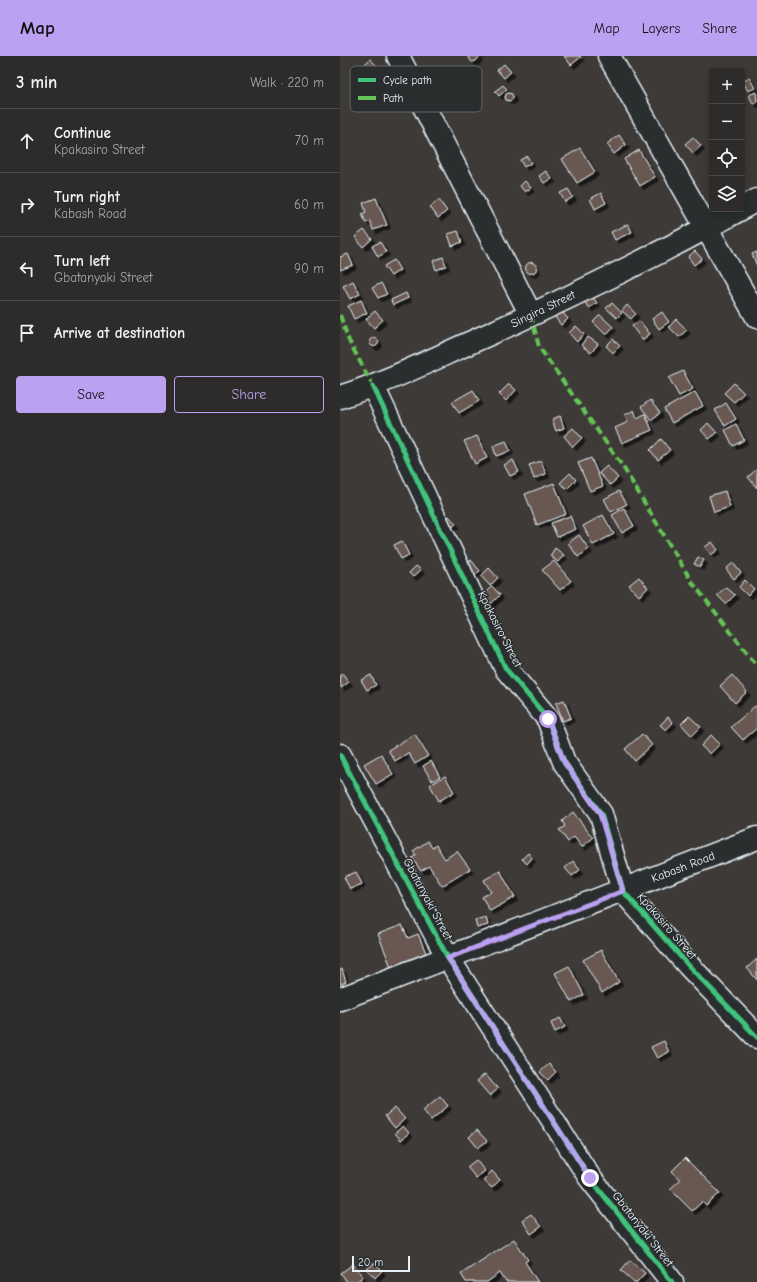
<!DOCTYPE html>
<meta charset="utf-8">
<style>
:root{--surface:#2e2c2a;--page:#363432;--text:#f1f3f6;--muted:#a7a7a8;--line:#494847;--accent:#bca0f2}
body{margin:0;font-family:"Comic Neue",sans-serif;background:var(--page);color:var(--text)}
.controls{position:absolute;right:12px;top:12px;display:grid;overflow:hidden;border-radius:4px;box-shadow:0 2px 10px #0003}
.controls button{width:36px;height:36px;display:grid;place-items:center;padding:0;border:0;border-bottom:1px solid var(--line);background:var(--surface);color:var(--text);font:20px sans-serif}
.scale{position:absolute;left:12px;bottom:10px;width:58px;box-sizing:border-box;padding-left:4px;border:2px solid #e8f1f8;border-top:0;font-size:11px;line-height:14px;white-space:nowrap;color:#e8f1f8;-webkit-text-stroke:3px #2a2d2e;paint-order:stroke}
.stop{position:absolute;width:12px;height:12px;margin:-9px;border:3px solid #bca0f2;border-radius:50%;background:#fff}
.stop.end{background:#bca0f2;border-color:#fff;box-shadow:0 1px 4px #0008}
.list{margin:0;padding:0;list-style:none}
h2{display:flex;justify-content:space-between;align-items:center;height:52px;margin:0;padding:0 16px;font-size:17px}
h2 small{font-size:13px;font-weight:400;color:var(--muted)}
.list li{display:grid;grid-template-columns:26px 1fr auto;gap:12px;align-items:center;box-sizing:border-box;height:64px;padding:0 16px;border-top:1px solid var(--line)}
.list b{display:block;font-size:15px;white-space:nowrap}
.list p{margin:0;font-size:13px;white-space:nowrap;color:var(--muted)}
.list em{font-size:13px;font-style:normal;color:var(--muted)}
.actions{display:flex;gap:8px;padding:12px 16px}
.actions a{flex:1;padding:9px 0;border:1px solid var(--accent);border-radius:4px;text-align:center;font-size:14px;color:var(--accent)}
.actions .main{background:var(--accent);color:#111}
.icon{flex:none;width:22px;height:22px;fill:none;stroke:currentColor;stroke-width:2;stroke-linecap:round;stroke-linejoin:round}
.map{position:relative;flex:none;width:417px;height:1226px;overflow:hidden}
header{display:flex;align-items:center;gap:24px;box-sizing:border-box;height:56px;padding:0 20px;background:var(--accent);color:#111}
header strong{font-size:19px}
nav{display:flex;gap:22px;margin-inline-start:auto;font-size:14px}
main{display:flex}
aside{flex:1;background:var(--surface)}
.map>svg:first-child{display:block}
</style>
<header>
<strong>Map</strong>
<nav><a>Map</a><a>Layers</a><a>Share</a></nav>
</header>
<main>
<aside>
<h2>3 min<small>Walk · 220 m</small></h2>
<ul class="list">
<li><svg class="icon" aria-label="ahead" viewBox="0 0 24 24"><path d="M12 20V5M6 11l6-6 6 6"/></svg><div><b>Continue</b><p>Kpakasiro Street</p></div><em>70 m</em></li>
<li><svg class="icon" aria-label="right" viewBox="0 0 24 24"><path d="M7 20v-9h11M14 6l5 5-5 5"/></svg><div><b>Turn right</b><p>Kabash Road</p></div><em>60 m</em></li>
<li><svg class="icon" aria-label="left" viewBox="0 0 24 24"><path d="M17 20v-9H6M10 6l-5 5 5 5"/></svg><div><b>Turn left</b><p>Gbatanyaki Street</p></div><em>90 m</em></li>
<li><svg class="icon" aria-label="arrive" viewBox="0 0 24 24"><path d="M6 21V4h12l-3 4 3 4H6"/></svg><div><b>Arrive at destination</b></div></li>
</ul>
<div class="actions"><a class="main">Save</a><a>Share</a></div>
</aside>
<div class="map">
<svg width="417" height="1226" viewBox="0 0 417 1226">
<defs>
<filter id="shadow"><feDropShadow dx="3.5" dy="3.5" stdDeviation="0" flood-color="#0009"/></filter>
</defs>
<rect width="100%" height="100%" fill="#3d3a38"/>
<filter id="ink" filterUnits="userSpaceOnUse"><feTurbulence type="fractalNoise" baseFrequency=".025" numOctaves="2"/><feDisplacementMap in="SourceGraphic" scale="8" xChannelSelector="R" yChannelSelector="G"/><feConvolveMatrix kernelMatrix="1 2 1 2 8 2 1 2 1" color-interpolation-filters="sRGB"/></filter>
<g filter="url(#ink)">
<path fill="#695951" stroke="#e8f1f8" filter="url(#shadow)" d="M127,0h13l-4,5 -4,1z
M224,0h16l1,1 -10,8z
M30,3l10,10 -17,17 -10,-10z
M164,8l7,8 -7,6 -7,-8z
M409,22l6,10 -7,3 -5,-9z
M163,29l4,4 -8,7 -4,-5z
M416,36l1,10 -4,2 -4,-9z
M165 41a4 4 0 1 1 8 0a4 4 0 1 1-8 0Z
M279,79l7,10 -12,9 -7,-10z
M353,81l8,9 -8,7 -8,-9z
M240,92l15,24 -18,11 -15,-24z
M299,94l16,27 -15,9 -16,-27z
M187,100l4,7 -7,4 -4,-7z
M206,115l6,8 -8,4 -5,-7z
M185,125l6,7 -6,4 -5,-6z
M228,133l5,8 -8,5 -5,-9z
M261,137l5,10 -11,6 -5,-10z
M36,142l11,27 -14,5 -3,-9 -4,2 -4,-9 4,-2 -3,-9z
M99,144l8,11 -9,7 -8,-11z
M288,168l4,8 -17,8 -4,-8z
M24,174l8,9 -9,8 -8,-10z
M118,175l4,11 -10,4 -4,-12z
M40,186l6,10 -8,5 -6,-11z
M355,195l7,8 -8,6 -6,-8z
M417,196v14l-5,-12z
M8,198l5,11 -13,5v-13z
M103,201l3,9 -10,4 -3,-9z
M54,204l6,10 -9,6 -7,-10z
M185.5 212a5.5 5.5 0 1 1 11 0a5.5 5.5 0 1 1-11 0Z
M13,225l7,13 -10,5 -7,-13z
M41,227l6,11 -9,4 -6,-10z
M66,237l2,5 -15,7 -2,-5z
M250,237l7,10 -8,5 -7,-10z
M21,244l6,13 -13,6 -6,-13z
M272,247l10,10 -5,5 -11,-10z
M287,249l9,9 -5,5 -9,-8z
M221,254l7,9 -7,6 -7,-9z
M35,255l8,9 -9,8 -8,-9z
M322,256l7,10 -10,7 -7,-10z
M260,259l13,12 -7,8 -13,-13z
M336,263l11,11 -8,7 -10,-10z
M300,265l10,13 -8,6 -10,-14z
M236,270l8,8 -7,8 -8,-9z
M248,281l10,7 -7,9 -10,-8z
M29.5 286a4.5 4.5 0 1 1 9 0a4.5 4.5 0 1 1-9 0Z
M273,283l7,7 -7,7 -7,-7z
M343,315l10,18 -14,7 -10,-18z
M394,327l10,10 -10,9 -10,-9z
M169,328l7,6 -10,11 -7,-7z
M133,334l6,11 -20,12 -7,-11z
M355,336l8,14 -31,17 -8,-14z
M310,344l10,13 -9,7 -10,-13z
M386,347l10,16 -11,7 -10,-16z
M294,354l3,8 8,-4 7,16 -30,13 -7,-15 13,-6 -3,-7z
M220,360l4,12 -8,3 -4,-12z
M368,367l9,10 -8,6 -8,-9z
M396,368l8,16 -11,6 -8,-16z
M233,372l9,10 -9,9 -9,-11z
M137,380l10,22 -12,6 -11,-23z
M321,383l9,11 -12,10 -8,-10z
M166,385l4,10 -14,5 -3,-10z
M251,402l12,28 -13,5 -12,-28z
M173,404l6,12 -9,4 -6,-11z
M201,405l5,13 -12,5 -5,-14z
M267,410l11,12 -8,7 -11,-12z
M417,413v19l-9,-11z
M230,417l6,7 -9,9 -7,-6z
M214,427l12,31 -29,11 -12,-31z
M279,435l8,13 -16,8 -7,-13z
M385,435l5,16 -16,5 -5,-16z
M284,452l10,18 -12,7 -10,-18z
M263,459l11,19 -21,11 -10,-19z
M109,460l7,8 -10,8 -7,-8z
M230,460l6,13 -19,8 -6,-14z
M239,479l10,14 -11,8 -10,-14z
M62,485l7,14 -8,4 -7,-14z
M372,486l6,8 -7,5 -6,-8z
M215,492l9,7 -6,7 -8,-6z
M358,501l6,3 -4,7 -6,-3z
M131,504l9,11 -8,7 -9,-12z
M214,505l17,20 -11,9 -18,-20z
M393,507l8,10 -7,6 -8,-10z
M76,510l5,4 -8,7 -4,-4z
M149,512l9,10 -8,8 -9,-10z
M299,521l9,11 -9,8 -10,-11z
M405,524l9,9 -6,7 -9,-9z
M152,530l8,9 -9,9 -8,-9z
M386,531l9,8 -9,9 -9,-9z
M2,617l7,9 -8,6 -1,-13z
M31,619l5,10 -9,5 -6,-10z
M392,619l15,17 -12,11 -15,-17z
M224,644l7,18 -8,3 -7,-18z
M415,650l2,2v20l-14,12 -12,-13z
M349,660l12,11 -9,9 -11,-12z
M328,661l5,6 -7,7 -6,-5z
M75,678l13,22 -13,8 -7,-11 -13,8 -7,-11z
M302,678l10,11 -17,16 -10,-12z
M371,679l9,9 -10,10 -9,-8z
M41,698l12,20 -17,10 -12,-20z
M91,705l9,16 -8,4 -9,-15z
M105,720l9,16 -15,9 -9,-16z
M233,756l20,26 -11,9 -8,-10 -6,5 -9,-12 6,-4 -3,-5z
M88,785l4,7 4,-3 9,14 12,-8 13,18 -28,17 -13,-20 -8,5 -9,-13 4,-3 -3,-4z
M188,797l4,5 -5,6 -5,-5z
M233,805l7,9 -8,6 -7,-8z
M160,815l15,26 -25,14 -8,-14 9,-5 -7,-12z
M16,816l6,12 -12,5 -6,-12z
M146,861l2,8 -11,3 -2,-8z
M62,869l6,13 10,-4 8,19 -16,7 1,4 -18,8 -15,-38z
M261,894l18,32 -17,11 -19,-33z
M417,903v21l-10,-12z
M229,910l15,29 -13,7 -16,-29z
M2,913l4,13 -6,2v-14z
M220,962l5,9 -10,5 -4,-9z
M324,985l5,11 -12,6 -6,-11z
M209,1008l7,8 -8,8 -8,-8z
M145,1018l13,15 -8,7 -13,-15z
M100,1040l8,10 -17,14 -8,-10z
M55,1052l10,11 -10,9 -10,-12z
M63,1070l6,7 -8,7 -6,-7z
M137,1074l10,11 -9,7 -9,-11z
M345,1102l35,35 -14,13 -4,-4 -10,9 -22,-22 10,-9 -8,-9z
M136,1104l9,11 -9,7 -9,-11z
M152,1115l8,9 -8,8 -9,-8z
M191,1158l10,13 -10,7 -9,-14z
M174,1183l14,21 -3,2 13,20h-32l-6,-9 -13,9h-21l-5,-8z
M290,1204l15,13 -8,9h-3l-13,-12z
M34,1207l8,8 -7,7 -8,-9z
M13,1208l10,13 -7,5h-9l-6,-9z"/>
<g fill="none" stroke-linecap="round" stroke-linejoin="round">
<g stroke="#e8f1f8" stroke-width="25">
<path id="minor" d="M58,0l133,259
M269,0l148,261
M402,152l15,-8
M33,330l133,283 42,50 16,43 37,52 22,77 66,75 68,71
M0,341c50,-16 97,-40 145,-61 86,-39 173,-81 256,-127
M0,699l108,203 142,220 82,104
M0,943l417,-161"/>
</g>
<use href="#minor" stroke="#2a2d2e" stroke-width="22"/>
<path stroke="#66c356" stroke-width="4" stroke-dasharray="8 4" stroke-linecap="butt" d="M0,259l9,26 24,45
M191,259l8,32 84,120 69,115 65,84"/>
<g stroke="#2a2d2e" stroke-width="8">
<path id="cycleway" d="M33,330l133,283 42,50 16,43 37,52 22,77 66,75 68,71
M0,699l108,203 142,220 82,104"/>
</g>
<use href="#cycleway" stroke="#40c37c" stroke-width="5"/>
</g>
</g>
<g fill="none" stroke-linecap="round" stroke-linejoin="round" filter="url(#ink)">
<path stroke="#bca0f2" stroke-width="5" d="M208,663l16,43 36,52 23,77 -175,67 142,220"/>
</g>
<g text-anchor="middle" stroke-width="3" stroke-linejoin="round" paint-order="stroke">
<g font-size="12" fill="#e8f1f8" stroke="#2a2d2e">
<text transform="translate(203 253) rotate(-26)" y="4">Singira Street</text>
<text transform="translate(160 573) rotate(63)" y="4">Kpakasiro Street</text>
<text transform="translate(343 811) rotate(-21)" y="4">Kabash Road</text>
<text transform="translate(88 843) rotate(62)" y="4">Gbatanyaki Street</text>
<text transform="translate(327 870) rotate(49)" y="4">Kpakasiro Street</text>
<text transform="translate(303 1173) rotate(52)" y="4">Gbatanyaki Street</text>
</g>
</g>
<rect x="10" y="10" width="132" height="46" rx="6" fill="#2a2d2e" stroke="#63686b" stroke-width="1"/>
<rect x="18" y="22" width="18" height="4" fill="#40c37c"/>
<rect x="18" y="40" width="18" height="4" fill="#66c356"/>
<g font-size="11" fill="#e8f1f8">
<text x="43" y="28">Cycle path</text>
<text x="43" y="46">Path</text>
</g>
</svg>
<div class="controls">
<button>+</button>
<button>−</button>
<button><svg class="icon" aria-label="locate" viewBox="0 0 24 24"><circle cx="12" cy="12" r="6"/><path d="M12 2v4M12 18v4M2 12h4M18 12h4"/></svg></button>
<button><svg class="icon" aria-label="layers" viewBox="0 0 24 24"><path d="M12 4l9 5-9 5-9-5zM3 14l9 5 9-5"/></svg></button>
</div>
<div class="scale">20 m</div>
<div class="stop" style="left:208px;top:663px"></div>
<div class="stop end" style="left:250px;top:1122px"></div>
</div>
</main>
